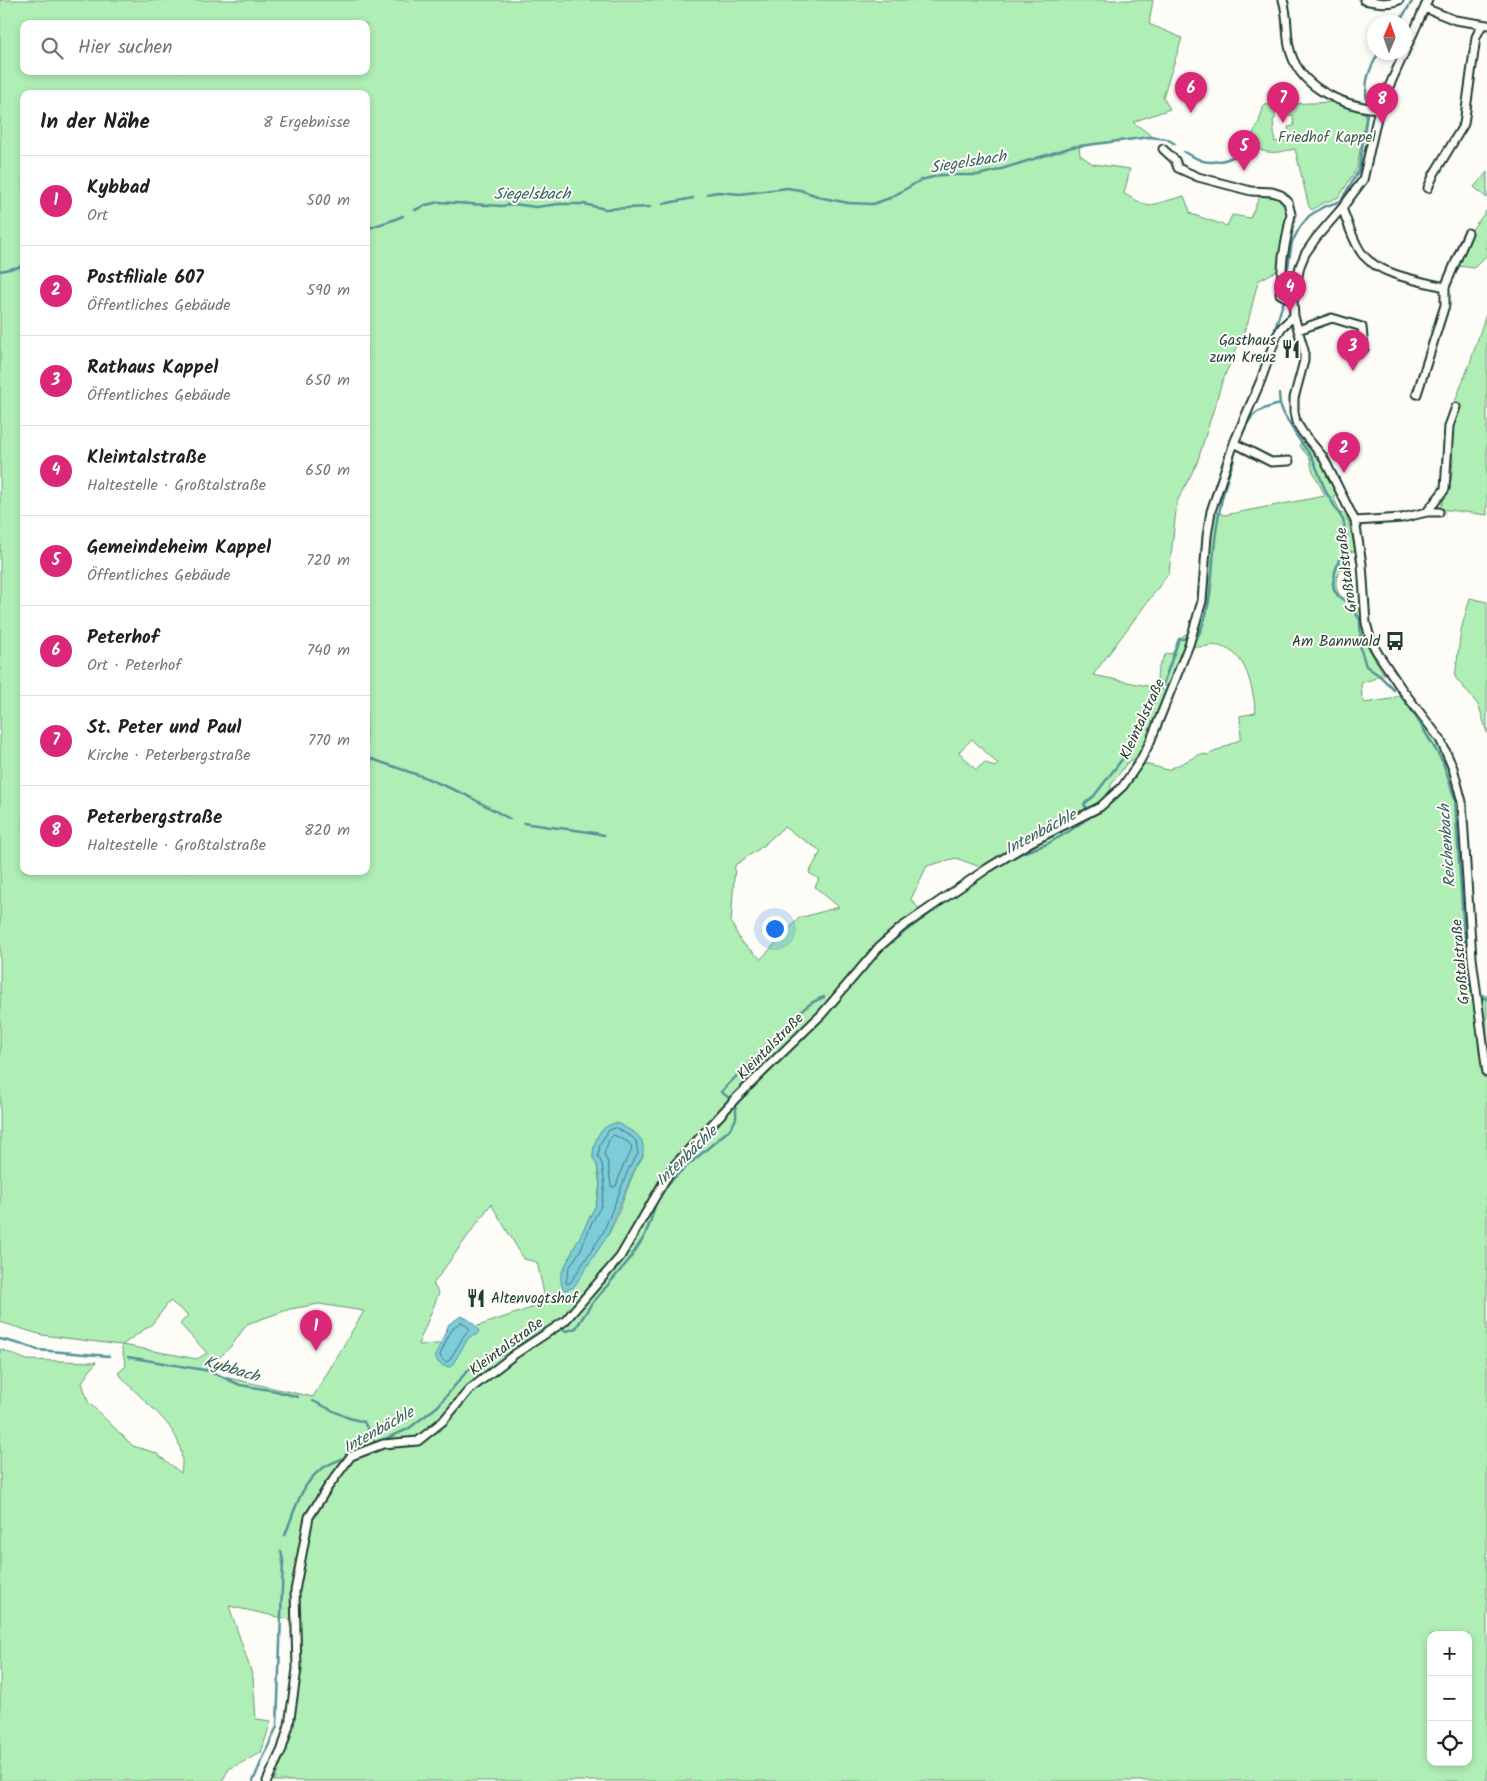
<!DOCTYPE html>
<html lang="de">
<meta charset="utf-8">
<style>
:root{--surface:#fff;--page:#f2f2f2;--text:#202124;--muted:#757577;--line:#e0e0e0;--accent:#db2777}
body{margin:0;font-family:Kalam,sans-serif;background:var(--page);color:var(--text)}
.controls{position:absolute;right:15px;bottom:15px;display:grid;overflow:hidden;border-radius:10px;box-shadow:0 2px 8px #0003}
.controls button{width:45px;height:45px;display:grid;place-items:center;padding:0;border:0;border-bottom:1px solid var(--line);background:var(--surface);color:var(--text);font:25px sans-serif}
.compass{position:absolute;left:1367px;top:15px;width:45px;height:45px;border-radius:50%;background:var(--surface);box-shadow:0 2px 8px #0003;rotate:2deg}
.you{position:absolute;left:774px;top:928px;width:18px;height:18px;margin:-12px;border:4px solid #fff;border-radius:50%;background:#1a73e8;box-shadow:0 0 0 8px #1a73e833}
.badge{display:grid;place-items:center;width:32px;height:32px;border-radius:50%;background:var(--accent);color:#fff;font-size:16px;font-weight:700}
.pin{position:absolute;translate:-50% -41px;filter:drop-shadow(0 1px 2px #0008)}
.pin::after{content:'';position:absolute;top:26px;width:18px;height:15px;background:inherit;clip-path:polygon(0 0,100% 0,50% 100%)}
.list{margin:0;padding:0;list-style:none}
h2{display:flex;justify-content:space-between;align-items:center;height:65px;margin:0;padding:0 20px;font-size:21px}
h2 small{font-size:16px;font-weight:400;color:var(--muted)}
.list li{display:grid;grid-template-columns:32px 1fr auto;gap:15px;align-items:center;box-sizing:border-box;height:90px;padding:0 20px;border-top:1px solid var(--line)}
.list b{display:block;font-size:19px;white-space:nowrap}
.list p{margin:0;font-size:16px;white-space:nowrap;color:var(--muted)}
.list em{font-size:16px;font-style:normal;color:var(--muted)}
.icon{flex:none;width:28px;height:28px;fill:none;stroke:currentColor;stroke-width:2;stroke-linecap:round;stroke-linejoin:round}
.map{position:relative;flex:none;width:1487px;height:1781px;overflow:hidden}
.search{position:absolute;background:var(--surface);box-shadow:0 2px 8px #0003;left:20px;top:20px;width:350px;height:55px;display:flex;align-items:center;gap:12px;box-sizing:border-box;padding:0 18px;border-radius:10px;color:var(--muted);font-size:19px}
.panel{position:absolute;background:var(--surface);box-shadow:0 2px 8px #0003;left:20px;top:90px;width:350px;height:785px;border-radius:10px}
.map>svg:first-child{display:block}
</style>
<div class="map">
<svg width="1487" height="1781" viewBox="0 0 1487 1781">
<rect width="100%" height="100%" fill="#fdfcf7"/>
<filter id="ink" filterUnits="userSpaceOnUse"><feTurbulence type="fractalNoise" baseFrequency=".02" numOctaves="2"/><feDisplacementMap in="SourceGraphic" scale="10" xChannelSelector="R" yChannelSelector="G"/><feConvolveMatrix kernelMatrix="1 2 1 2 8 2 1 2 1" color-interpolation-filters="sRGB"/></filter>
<g filter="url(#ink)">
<path fill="#afeeb5" stroke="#679674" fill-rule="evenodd" d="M0,0h1153l-4,24 33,14 -19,59 7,12 -37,13 20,15 -74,9 1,9 13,9 37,5 -6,25 24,12 36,-10 7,18 36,12 5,-11 18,3 10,-22 21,2 8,13 -11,59 -20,11 -10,41 -26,60 -25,81 -20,39 -8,71 -76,102 69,14 5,4 -18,46 -11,18 -11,6 -16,22v4l-6,8 -7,6 -13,7 4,7c15,-7 29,-17 39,-30 6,-7 10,-17 17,-23l23,6 33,-16 7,1 33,-16 -1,-23 15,-3 1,-3c-5,-24 -8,-57 -37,-64 -9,-2 -18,3 -27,0l13,-47 9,-88 10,4 101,-19 -13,-27 -2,-10 -11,-14 5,-4 15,19 19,34 -5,2 8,18 4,-1 6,18 4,20 -7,1 2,13c-13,3 -19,21 -9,31 7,6 17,6 20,17 2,7 1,15 3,23 4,14 12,25 20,38l-13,6 -10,2 1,16 3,5 26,-4 10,-5c16,19 34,39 44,62 15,39 15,79 18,120 2,42 5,83 9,125h9l-1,-7 7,2v785h-1213c5,-13 11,-27 15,-40 12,-39 10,-81 8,-120l-68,-15 24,71 3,42 15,2 -10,32 -32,16 -7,12h-222v-432l27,11 69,2 -14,20 6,20 45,44 23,7 25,20c6,-34 -16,-53 -39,-75 -8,-8 -16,-16 -24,-25l8,-7 -5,-21 -79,-10 -42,-13zM24,24h342v47h-342zM24,94h342v777h-342zM972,739l26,25 -4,3 -9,-5 -9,8 -17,-18zM784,827l37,24 -12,22 10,6 -4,8 24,20 -40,11 -38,41 -20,-17 -10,-20 4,-57 24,-16zM956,858l24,9 6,7 -61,42 -14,-17 16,-33zM627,1130l8,3 8,23c-16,24 -20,53 -34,77 -6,10 -37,32 -47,40l34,-68 4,-20 -3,-20 -4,-7 2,-16zM491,1204l33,55 13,3 9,41 -68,23 -25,17 -35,2 21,-52 -6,-9zM170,1301l18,14 -8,9 27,29 -10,6 -75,-14 30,-21zM319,1304l45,7 -51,86 -102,-23 3,-11 18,-18 15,-21 43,-15zM1431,1635h37v127h-37z
M1335,102l31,12 -9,54 -18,29 -18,7 -9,6 -3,-3 -14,-58c-21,4 -28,7 -47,-6l11,-21 5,-17zM1278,110l6,1 1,4h8l1,11 -6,1 2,14 -15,1 -2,-22 2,-1v-7z
M1487,172v26l-13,-11z
M1487,210v45l-13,13 -15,-2 11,-34z
M1487,311v204l-47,-6 11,-29 2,-19 -2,-21 2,-34 17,-43z
M1470,598l17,4v131l-8,-27 -24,-29 6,-47z
M1188,633l-2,11 -17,43 -11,-3c-3,-11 2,-21 8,-30l7,-1c4,-8 6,-17 15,-20z"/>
<path fill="#7dccda" stroke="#579398" d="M617,1123l18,10 6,6 2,6v11l-9,14 -26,65 -35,53 -9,2 -3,-7v-9l35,-69 4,-20 -3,-20 -4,-7c0,-16 6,-33 24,-35z
M461,1316c7,2 16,9 18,16l-3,3 -7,2 -18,30c-8,0 -14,-3 -16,-11l14,-32z"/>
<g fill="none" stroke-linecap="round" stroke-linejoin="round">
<path stroke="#457676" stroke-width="1" d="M616,1128l16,9 4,4 2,13 -9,14 -26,65 -33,50 -3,1 -1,-2 3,-14 11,-17 12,-29 9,-16 4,-21 -3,-21 -4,-8 2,-12 8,-13z
M614,1135l14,7 4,5 -1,5 -8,14 -7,20 -2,1 -3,-1 -3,-23 -4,-9 5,-14z
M462,1322l7,6 1,2 -5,4 -16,27 -4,1 -4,-4 -1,-3c5,-10 10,-30 22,-33z"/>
<path stroke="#579398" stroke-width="2.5" d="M1399,22l14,-22
M1367,104c-3,-23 1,-32 12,-52
M1184,152c6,3 13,7 19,9 15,4 30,-4 43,-10
M707,194l11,-2 22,2 47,-6 13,2 23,8 26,5 24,1 17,-6 31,-18 20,-5h37l17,-4 77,-24 78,-10 17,2 8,5
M663,204l30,-6
M415,210l11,-5 13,-3 63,4 11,-2 23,3 23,-3h25l21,5 45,-2
M366,229l27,-9 10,-4
M0,271l24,-5
M1284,292l8,-50 8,-15 9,-11 14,-9 18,-6 18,-31 8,-56
M1275,329l8,-26
M1279,394l1,10 4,10 12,21 17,24 13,33 17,28 4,16 -12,36 -2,11 1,7 5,7 12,8 9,15 1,30 5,16 14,10 14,14
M1242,435c9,-22 14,-25 38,-31
M1163,684l16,-45 18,-1c16,-30 14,-66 18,-98 3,-27 9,-55 19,-80
M1400,695l15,20 28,47 12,37 12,182 7,10
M366,757l58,20 42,18 44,24
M524,823c27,5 54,6 80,12
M987,873l35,-20 25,-9 21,-12 23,-16 -7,-12 10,-8 39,-51 5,-15 20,-36
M874,958c22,-23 50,-38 74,-59
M1479,996l8,3
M728,1097l-7,-5c17,-18 35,-35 53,-52 17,-16 27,-35 50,-43
M659,1197l8,-12 13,-13 49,-42c7,-9 9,-13 6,-24
M558,1328l9,3 9,-3 14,-22 39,-46 15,-23 6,-14 6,-21
M0,1339l28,7 10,4 71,6
M517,1346l36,-22
M128,1357l82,14 30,14 36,6 22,6
M313,1401l33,16 18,5 11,21
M371,1445l37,-16 30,-23 29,-35 31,-20
M285,1535c9,-22 16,-53 38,-67 7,-5 17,-8 25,-12
M253,1781l24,-55 6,-165 -2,-10"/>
<g stroke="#1f3d34" stroke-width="11">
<path id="street" d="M1283,0c5,15 3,30 6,46 8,41 52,60 90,63
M1364,0c11,2 24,5 35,0
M1428,0l-49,109 -16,71 -21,28 -26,30 -11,16 -5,12 -7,35 1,15 10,34v11l-10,37v14l2,10 7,11 20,24 32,64 7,43 4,59 5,18 6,11 24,36 39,51 13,29 9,34 10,156 15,115
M1425,8l30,12 32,5
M1163,149l12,11 3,8 20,9 53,14 21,1 9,3 7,7 3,12 -8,43 -3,37 13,7
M1428,188l6,-14 30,-50 12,-87 6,-12
M1342,208c6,15 11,34 21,47 17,20 57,26 82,32
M1298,330l34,-12 30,9 2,22
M1417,394l28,-89v-18l23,-54
M1234,443l37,19 18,-1
M1427,512l18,-23 4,-63 7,-19
M1355,521l47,-3 25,-6h12
M267,1781l15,-32 7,-24 8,-56 -2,-78 14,-74 19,-30 23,-31 32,-12 35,-3 25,-20 26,-31 46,-36 50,-33 55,-64 52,-89 65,-71 85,-83 57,-67 23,-20 86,-59 41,-25 71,-36 23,-21 17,-25 10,-19 39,-97 13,-44 5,-65 4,-25 23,-68 27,-63 15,-43 6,-10 12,-11"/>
</g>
<use href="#street" stroke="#fdfcf7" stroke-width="7"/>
</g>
</g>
<defs>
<g id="restaurant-bare" transform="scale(1.5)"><path d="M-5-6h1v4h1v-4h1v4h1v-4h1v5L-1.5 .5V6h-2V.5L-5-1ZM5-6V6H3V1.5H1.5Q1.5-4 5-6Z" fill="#1f3d34" stroke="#fdfcf7" stroke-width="2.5" paint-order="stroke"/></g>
<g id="bus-bare" transform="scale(1.5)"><path d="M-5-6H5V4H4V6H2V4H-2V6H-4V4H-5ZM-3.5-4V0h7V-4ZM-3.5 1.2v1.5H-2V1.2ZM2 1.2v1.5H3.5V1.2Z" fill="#1f3d34" stroke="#fdfcf7" stroke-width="2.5" paint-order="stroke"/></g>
</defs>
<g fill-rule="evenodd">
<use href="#restaurant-bare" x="1291" y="349"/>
<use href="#bus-bare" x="1395" y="641"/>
<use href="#restaurant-bare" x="476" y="1298"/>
</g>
<g text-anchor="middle" stroke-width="4" stroke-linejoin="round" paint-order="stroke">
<g font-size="15" fill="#3c604e" stroke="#fdfcf7">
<text x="1327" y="142">Friedhof Kappel</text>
</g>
<g font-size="15" fill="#1f3d34" stroke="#fdfcf7" text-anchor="end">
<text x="1276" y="345">Gasthaus<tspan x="1276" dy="17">zum Kreuz</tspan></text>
<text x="1380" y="646">Am Bannwald</text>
<text x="491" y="1303" text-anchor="start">Altenvogtshof</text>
</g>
<g font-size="15" fill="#1f3d34" stroke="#fdfcf7">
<text transform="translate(1346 570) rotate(-97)" y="5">Großtalstraße</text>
<text transform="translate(1142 719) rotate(-65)" y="5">Kleintalstraße</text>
<text transform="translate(1460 962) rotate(-95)" y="5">Großtalstraße</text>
<text transform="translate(770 1046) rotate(-45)" y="5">Kleintalstraße</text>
<text transform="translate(506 1346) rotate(-36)" y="5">Kleintalstraße</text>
</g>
<g font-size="16" font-style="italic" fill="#36615e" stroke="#fdfcf7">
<text transform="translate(968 161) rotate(-9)" y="6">Siegelsbach</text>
<text x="532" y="199">Siegelsbach</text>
<text transform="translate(1040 831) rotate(-28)" y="6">Intenbächle</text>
<text transform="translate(1446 846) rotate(-94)" y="6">Reichenbach</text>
<text transform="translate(686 1155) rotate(-44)" y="6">Intenbächle</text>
<text transform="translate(232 1368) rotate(17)" y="6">Kybbach</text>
<text transform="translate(378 1429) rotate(-29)" y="6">Intenbächle</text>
</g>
</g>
</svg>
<div class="controls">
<button>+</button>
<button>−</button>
<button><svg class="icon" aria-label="locate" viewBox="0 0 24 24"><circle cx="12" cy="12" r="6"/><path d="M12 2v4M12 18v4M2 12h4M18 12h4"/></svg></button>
</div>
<svg class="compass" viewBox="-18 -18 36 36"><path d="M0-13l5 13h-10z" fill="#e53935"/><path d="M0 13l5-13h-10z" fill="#757577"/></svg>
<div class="you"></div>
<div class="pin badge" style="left:316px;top:1351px">1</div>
<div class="pin badge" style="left:1344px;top:473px">2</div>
<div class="pin badge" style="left:1353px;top:371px">3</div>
<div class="pin badge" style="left:1290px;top:312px">4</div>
<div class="pin badge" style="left:1244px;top:171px">5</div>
<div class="pin badge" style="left:1191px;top:113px">6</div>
<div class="pin badge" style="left:1283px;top:123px">7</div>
<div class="pin badge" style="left:1382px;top:124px">8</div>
<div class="search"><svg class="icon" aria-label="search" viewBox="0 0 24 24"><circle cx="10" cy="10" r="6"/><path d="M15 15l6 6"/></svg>Hier suchen</div>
<section class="panel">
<h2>In der Nähe<small>8 Ergebnisse</small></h2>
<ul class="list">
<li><span class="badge">1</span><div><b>Kybbad</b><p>Ort</p></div><em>500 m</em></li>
<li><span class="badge">2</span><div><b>Postfiliale 607</b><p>Öffentliches Gebäude</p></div><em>590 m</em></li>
<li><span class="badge">3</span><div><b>Rathaus Kappel</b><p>Öffentliches Gebäude</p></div><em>650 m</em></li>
<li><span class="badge">4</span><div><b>Kleintalstraße</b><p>Haltestelle · Großtalstraße</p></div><em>650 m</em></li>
<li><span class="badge">5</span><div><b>Gemeindeheim Kappel</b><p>Öffentliches Gebäude</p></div><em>720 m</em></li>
<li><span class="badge">6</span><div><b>Peterhof</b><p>Ort · Peterhof</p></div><em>740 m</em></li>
<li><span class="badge">7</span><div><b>St. Peter und Paul</b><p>Kirche · Peterbergstraße</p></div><em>770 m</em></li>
<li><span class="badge">8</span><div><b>Peterbergstraße</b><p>Haltestelle · Großtalstraße</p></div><em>820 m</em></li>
</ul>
</section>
</div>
